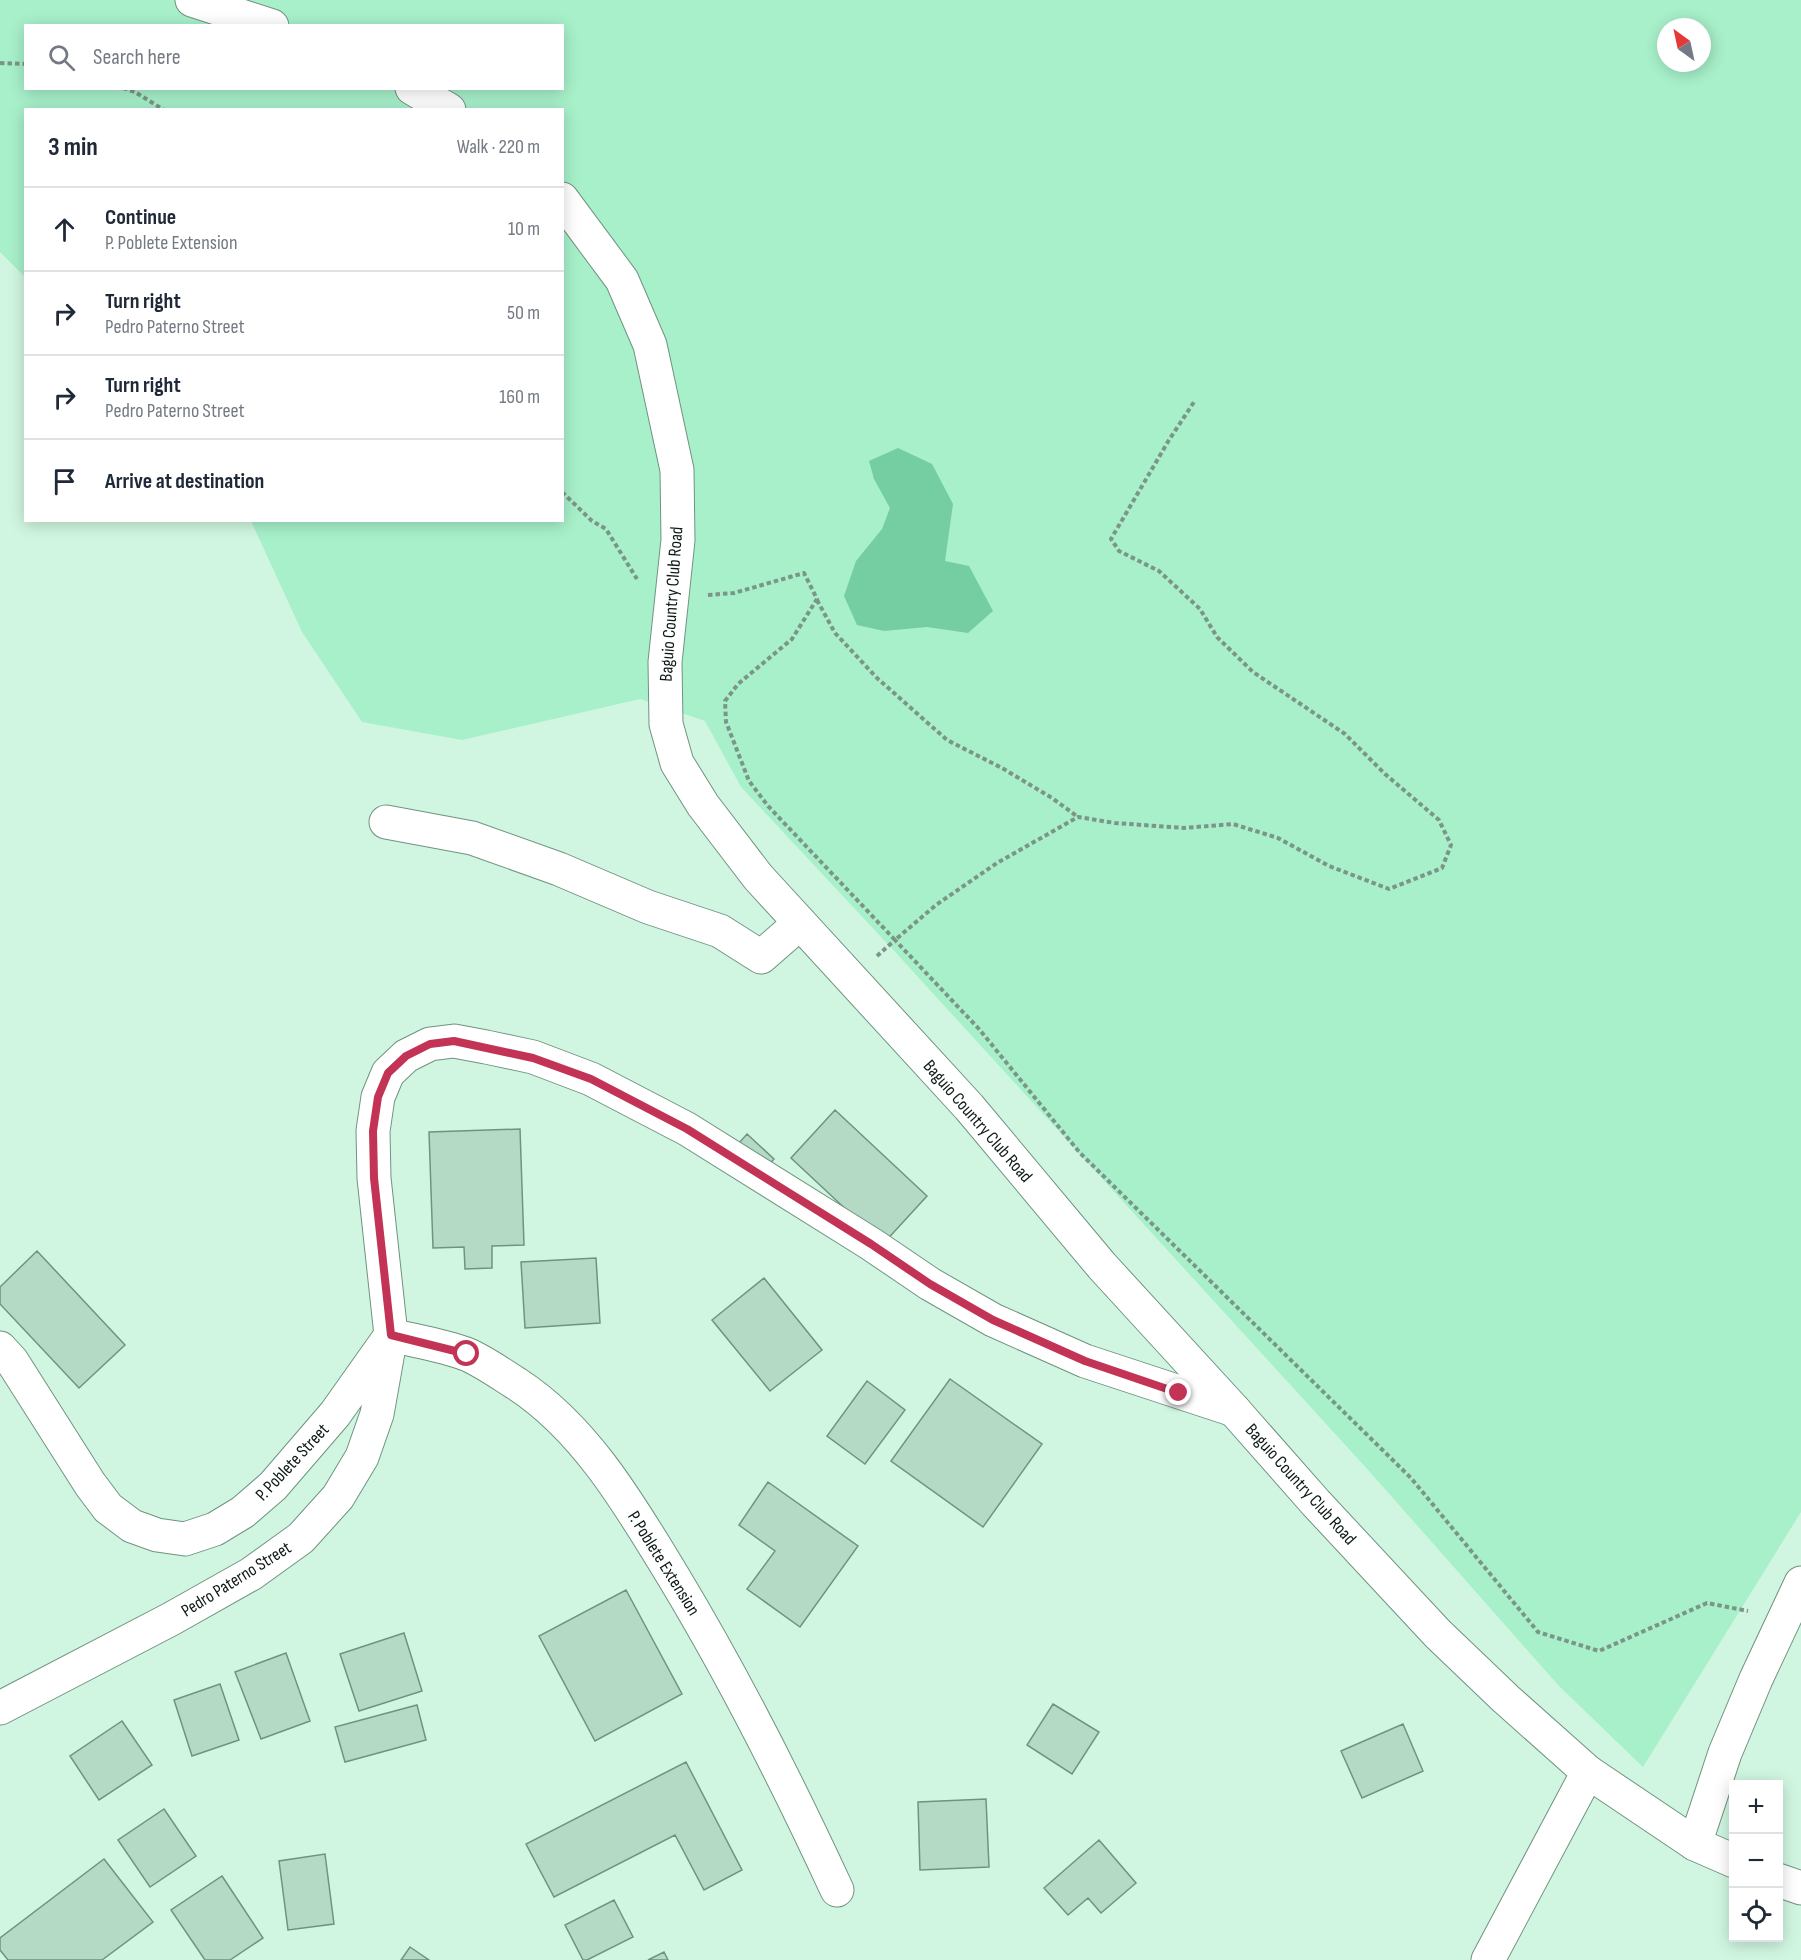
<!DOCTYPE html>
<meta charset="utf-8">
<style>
:root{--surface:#fff;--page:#f2f2f3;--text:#1f2937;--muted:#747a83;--line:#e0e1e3}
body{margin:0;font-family:"Sofia Sans Condensed",sans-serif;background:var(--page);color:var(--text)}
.controls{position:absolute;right:18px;bottom:18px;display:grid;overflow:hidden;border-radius:0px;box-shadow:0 3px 15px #0003}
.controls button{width:54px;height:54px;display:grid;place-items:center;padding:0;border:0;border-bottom:2px solid var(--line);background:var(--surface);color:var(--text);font:30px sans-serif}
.compass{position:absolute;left:1657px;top:18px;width:54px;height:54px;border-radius:50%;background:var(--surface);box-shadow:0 3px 15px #0003;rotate:327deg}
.stop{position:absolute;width:18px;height:18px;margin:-14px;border:4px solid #c33356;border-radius:50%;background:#fff}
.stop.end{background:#c33356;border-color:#fff;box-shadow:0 2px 6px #0008}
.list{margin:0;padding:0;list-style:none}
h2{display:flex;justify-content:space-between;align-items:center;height:78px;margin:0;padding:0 24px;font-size:26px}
h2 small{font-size:20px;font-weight:400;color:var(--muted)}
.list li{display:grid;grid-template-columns:39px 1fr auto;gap:18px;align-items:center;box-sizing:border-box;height:84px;padding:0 24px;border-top:2px solid var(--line)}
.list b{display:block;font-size:22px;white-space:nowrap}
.list p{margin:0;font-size:20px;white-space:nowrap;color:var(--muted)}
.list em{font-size:20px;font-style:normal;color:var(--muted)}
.icon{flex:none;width:33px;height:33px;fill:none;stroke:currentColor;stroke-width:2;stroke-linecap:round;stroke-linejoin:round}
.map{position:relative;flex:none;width:1801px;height:1960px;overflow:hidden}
.search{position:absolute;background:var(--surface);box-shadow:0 3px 15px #0003;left:24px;top:24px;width:540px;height:66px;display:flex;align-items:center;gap:15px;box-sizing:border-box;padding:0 21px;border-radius:0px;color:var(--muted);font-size:22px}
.panel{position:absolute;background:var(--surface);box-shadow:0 3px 15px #0003;left:24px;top:108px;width:540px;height:414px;border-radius:0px}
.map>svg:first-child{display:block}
</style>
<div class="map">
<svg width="1801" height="1960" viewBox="0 0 1801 1960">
<rect width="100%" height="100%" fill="#d0f6e1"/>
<path fill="#a7f0ca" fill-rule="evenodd" d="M0,0h1801v1512l-158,255 -84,-81 -190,-215 -472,-517 -156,-167 -36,-66 -65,-22 -178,41 -100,-18 -60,-90 -51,-111 311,-1v-410h-536l-1,167 -25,-25zM26,26h536v62h-536zM1666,27h36v36h-36z"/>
<path fill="#75cda2" d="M898,448l34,16 21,40 -8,57 24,5 24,45 -25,22 -41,-6 -43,4 -27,-6 -13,-29 12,-35 26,-32 8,-21 -16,-29 -5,-18z"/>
<path fill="#b4dac5" stroke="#6f9380" stroke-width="1.5" d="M835,1110l92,86 -44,48 -92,-86z
M520,1129l4,116 -32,1v22l-27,1 -1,-22 -31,1 -4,-116z
M747,1134l27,25 -12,13 -31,-20z
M37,1251l88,94 -46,43 -79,-84v-17z
M596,1258l4,65 -75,5 -4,-66z
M764,1278l58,72 -52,41 -58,-71z
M950,1379l92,65 -59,83 -92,-66z
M867,1381l38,29 -40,54 -38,-28z
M768,1482l90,64 -58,81 -53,-38 28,-38 -36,-26z
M626,1590l56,104 -87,47 -56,-105z
M404,1633l18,58 -63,20 -19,-57z
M286,1653l24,68 -49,18 -26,-67z
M220,1684l19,56 -47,16 -18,-56z
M1053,1704l46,28 -27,42 -45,-29z
M417,1705l9,35 -81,22 -10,-35z
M122,1721l30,44 -53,35 -29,-44z
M1403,1724l20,47 -61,27 -21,-47z
M686,1762l56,108 -38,20 -29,-55 -121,62 -28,-53z
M986,1799l3,68 -69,3 -2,-68z
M164,1809l32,47 -46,31 -32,-47z
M1099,1840l37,43 -35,30 -13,-15 -20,17 -24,-27z
M325,1854l9,70 -46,6 -9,-69z
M104,1859l49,63 -51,38h-94l-8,-10v-12z
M222,1876l41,62 -33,22h-25l-34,-50z
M614,1900l19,37 -46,23h-4l-18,-35z
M410,1947l19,13h-28z
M664,1952l4,8h-20z"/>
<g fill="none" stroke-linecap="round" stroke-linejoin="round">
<g stroke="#709380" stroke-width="35">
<path id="minor" d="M386,822l86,16 87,31 89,38 72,24 41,26 39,-34
M0,1348l12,13 78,123 18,24 24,18 25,9 28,4 30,-10 28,-17 30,-26 62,-72 56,-79c24,6 51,10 75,19 17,7 35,20 51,30 69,45 114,123 156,192 61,101 114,206 164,314
M0,1708l171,-89 80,-45 50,-36 37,-41 24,-40 15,-43 14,-79 -17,-157 -1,-47 5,-34 10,-24 18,-17 24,-12 24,-3 32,6 47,10 58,22 96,50 184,115 59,40 63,36 92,41 149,49
M1695,1844l30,-91 31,-74 45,-96
M1488,1960l100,-188"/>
</g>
<g stroke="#709380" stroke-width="35">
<path id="major" d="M192,0l80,26
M412,88l37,22
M562,199l60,81 28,65 27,125 1,70 -13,122 1,62 11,39 26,42 55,72 211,230 133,159 132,144 82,93 122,131 68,65 82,73 107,72 39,17
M1778,1880l23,8"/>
</g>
<path stroke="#7b9688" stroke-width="4" stroke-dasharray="4.5 3" stroke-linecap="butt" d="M0,63l26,1
M123,88l12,4 29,18
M562,492l30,29 14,8 31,50
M708,595l26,-2 70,-20 13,26 -25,40 -54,45 -13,17 1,21 23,59 19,25 127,134 41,-35 61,-42 81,-46 37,6 69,5 49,-4 45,14 51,28 60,23 53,-21 9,-23 -12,-25 -54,-46 -40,-40 -92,-62 -36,-35 -17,-28 -41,-38 -40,-20 -8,-12 58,-99 25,-38
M817,600l18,33 42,45 70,62 55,28 50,30 26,19
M877,956l18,-16 84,89 101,124 331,325 127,154 61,19 108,-48 41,8"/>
<use href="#minor" stroke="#fff" stroke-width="33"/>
<use href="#major" stroke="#fff" stroke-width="33"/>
</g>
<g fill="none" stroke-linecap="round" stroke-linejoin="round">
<path stroke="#c33356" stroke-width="8" d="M467,1354l-76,-19 -17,-157 -1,-47 5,-34 10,-24 18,-17 24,-12 24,-3 79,17 58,21 96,50 184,115 59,40 63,36 92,41 94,32"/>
</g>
<g text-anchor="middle" stroke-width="4.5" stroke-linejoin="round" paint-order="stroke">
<g font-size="18" fill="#0d1b14" stroke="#fff">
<text transform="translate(671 604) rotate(-86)" y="6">Baguio Country Club Road</text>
<text transform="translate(978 1121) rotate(49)" y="6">Baguio Country Club Road</text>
<text transform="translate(292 1462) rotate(-47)" y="6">P. Poblete Street</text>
<text transform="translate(1301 1484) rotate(48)" y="6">Baguio Country Club Road</text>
<text transform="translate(664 1563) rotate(58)" y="6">P. Poblete Extension</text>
<text transform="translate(236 1579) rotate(-32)" y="6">Pedro Paterno Street</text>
</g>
</g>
</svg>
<div class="controls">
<button>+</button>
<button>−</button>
<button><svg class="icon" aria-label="locate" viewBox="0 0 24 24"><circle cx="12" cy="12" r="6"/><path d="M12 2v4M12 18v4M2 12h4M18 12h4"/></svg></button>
</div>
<svg class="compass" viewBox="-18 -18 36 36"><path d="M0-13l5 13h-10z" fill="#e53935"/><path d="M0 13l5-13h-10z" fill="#747a83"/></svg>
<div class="stop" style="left:467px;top:1354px"></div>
<div class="stop end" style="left:1179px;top:1393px"></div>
<div class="search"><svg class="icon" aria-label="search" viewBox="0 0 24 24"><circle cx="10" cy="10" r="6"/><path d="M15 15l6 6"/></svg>Search here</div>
<section class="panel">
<h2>3 min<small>Walk · 220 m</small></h2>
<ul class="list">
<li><svg class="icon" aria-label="ahead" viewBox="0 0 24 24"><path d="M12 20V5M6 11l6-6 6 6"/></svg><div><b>Continue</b><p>P. Poblete Extension</p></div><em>10 m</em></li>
<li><svg class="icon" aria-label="right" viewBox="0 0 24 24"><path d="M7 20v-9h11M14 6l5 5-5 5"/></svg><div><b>Turn right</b><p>Pedro Paterno Street</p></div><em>50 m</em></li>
<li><svg class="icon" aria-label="right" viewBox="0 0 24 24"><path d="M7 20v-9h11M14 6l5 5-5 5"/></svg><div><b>Turn right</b><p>Pedro Paterno Street</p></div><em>160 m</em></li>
<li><svg class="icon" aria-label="arrive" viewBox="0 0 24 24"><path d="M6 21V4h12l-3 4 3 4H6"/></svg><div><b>Arrive at destination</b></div></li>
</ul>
</section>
</div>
